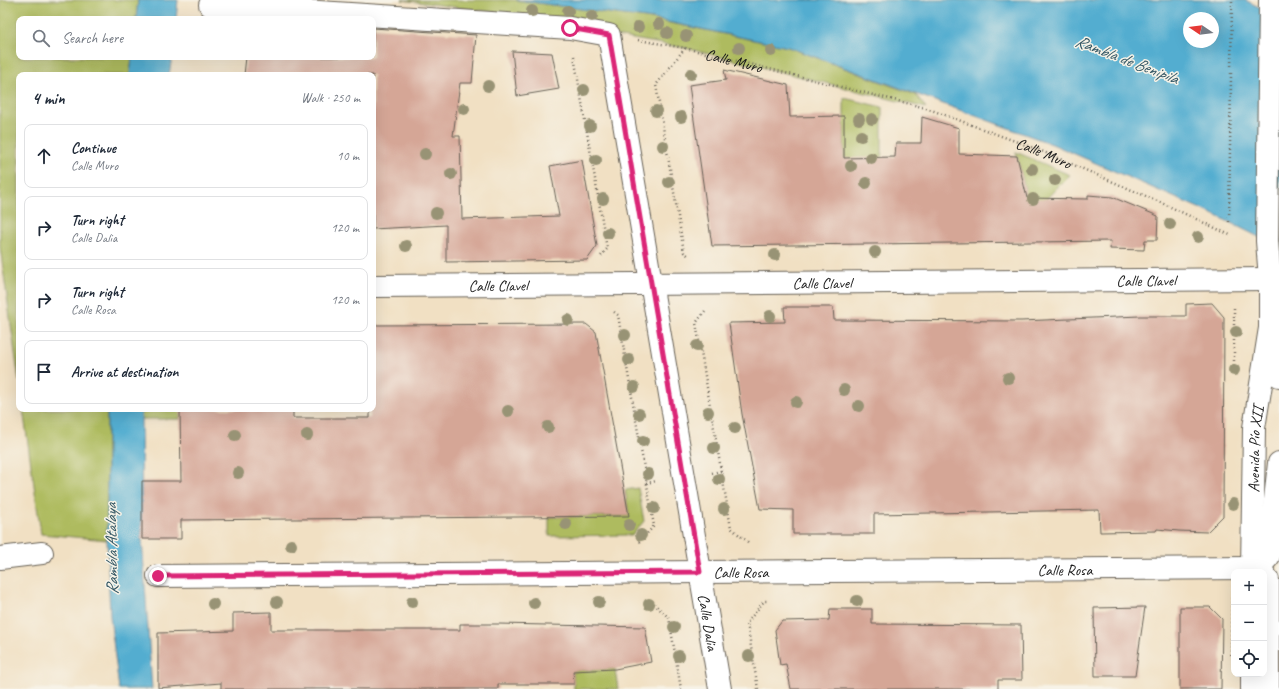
<!DOCTYPE html>
<meta charset="utf-8">
<style>
:root{--surface:#fff;--page:#f6f6f7;--text:#1f2937;--muted:#747a83;--line:#e0e1e3}
body{margin:0;font-family:Caveat,sans-serif;background:var(--page);color:var(--text)}
.controls{position:absolute;right:12px;bottom:12px;display:grid;overflow:hidden;border-radius:8px;box-shadow:0 4px 16px #0002}
.controls button{width:36px;height:36px;display:grid;place-items:center;padding:0;border:0;border-bottom:1px solid var(--line);background:var(--surface);color:var(--text);font:20px sans-serif}
.compass{position:absolute;left:1183px;top:12px;width:36px;height:36px;border-radius:50%;background:var(--surface);box-shadow:0 4px 16px #0002;rotate:283deg}
.stop{position:absolute;width:12px;height:12px;margin:-9px;border:3px solid #db2777;border-radius:50%;background:#fff}
.stop.end{background:#db2777;border-color:#fff;box-shadow:0 1px 4px #0008}
.list{margin:0;padding:0;list-style:none}
h2{display:flex;justify-content:space-between;align-items:center;height:52px;margin:0;padding:0 16px;font-size:17px}
h2 small{font-size:13px;font-weight:400;color:var(--muted)}
.list li{display:grid;grid-template-columns:26px 1fr auto;gap:12px;align-items:center;box-sizing:border-box;height:64px;margin:0 8px 8px;padding:0 8px;border:1px solid var(--line);border-radius:8px}
.list b{display:block;font-size:15px;white-space:nowrap}
.list p{margin:0;font-size:13px;white-space:nowrap;color:var(--muted)}
.list em{font-size:13px;font-style:normal;color:var(--muted)}
.icon{flex:none;width:22px;height:22px;fill:none;stroke:currentColor;stroke-width:2;stroke-linecap:round;stroke-linejoin:round}
.map{position:relative;flex:none;width:1279px;height:689px;overflow:hidden}
.search{position:absolute;background:var(--surface);box-shadow:0 4px 16px #0002;left:16px;top:16px;width:360px;height:44px;display:flex;align-items:center;gap:10px;box-sizing:border-box;padding:0 14px;border-radius:8px;color:var(--muted);font-size:15px}
.panel{position:absolute;background:var(--surface);box-shadow:0 4px 16px #0002;left:16px;top:72px;width:360px;height:340px;border-radius:8px}
.map>svg:first-child{display:block}
</style>
<div class="map">
<svg width="1279" height="689" viewBox="0 0 1279 689">
<rect width="100%" height="100%" fill="#f7f3e8"/>
<filter id="ink" filterUnits="userSpaceOnUse"><feTurbulence type="fractalNoise" baseFrequency=".025" numOctaves="2"/><feDisplacementMap in="SourceGraphic" scale="8" xChannelSelector="R" yChannelSelector="G"/><feConvolveMatrix kernelMatrix="1 2 1 2 8 2 1 2 1" color-interpolation-filters="sRGB"/></filter>
<filter id="wash" filterUnits="userSpaceOnUse"><feTurbulence type="fractalNoise" baseFrequency=".012" numOctaves="4" result="noise"/><feDisplacementMap in="SourceGraphic" scale="16" xChannelSelector="R" yChannelSelector="G"/><feGaussianBlur stdDeviation="0.9" result="paint"/><feColorMatrix in="noise" values="0 0 0 0 0 0 0 0 0 0 0 0 0 0 0 0 0 1.4 0 .05"/><feComposite in="paint" operator="in"/></filter>
<g filter="url(#wash)">
<rect width="100%" height="100%" fill="#f1e0c3"/>
<path fill="#aebb5e" stroke="#656c3d" d="M0,0h138l-2,19h-117v38h113l-2,18h-111v306l-19,-134z
M402,0h114l130,18 142,29 128,48 10,13 -241,-60 -115,-20 -48,-12z
M844,98l38,9v86h-38z
M1016,152l54,23 -39,39z
M23,409h84v131l-66,-6z
M141,409h40l-1,10h-39z
M638,488l6,33 -12,14 -83,1v-19l80,-1 -4,-26z
M615,669l3,20h-44l-1,-18z"/>
<path fill="#53add0" stroke="#386476" fill-rule="evenodd" d="M138,0h40l-2,19h-40z
M516,0h729l34,17v230l-62,-31 -165,-72 -264,-97 -135,-28zM1189,18h24v24h-24z
M132,57h40l-3,18h-39z
M107,409h34l1,130 10,150h-33l-9,-73 -3,-76z"/>
<g id="blocks">
<path fill="#d5a696" d="M373,28l103,7 -4,48h-12l-7,53h7l2,83 97,-3 -9,-50 32,-6 15,86 -10,14 -141,2v-37l-73,4v-154h-129l2,-18h127z
M512,51l40,2 7,36 -42,7z
M724,70l64,15 2,32 54,-1v42l51,-1 1,-14h25l1,-26 37,11v26l58,2 10,42 61,1v-4l24,2 46,19 -1,24h-12l-1,10 -34,-1 1,-8 -399,5 -23,-161 37,-5z
M1212,303l12,14 -1,199 -16,16 -28,-1 -22,-2 -1,2 -56,1 -1,-22 -225,4v20h-81v-24l-33,-1 -18,-95 -13,-91 56,-1 -1,-15h49l1,13 187,1 119,-5h46v-12z
M586,324l10,8 33,184 -448,4v19h-39v-58h39l-1,-72h113v9h77v-9h3v-84z
M1145,607l-10,69h-40l-1,-68z
M1180,607h30l12,12 -1,70h-41z
M830,609h42v15l149,1 1,55h-24v9h-207l-5,-25 -6,1 -5,-35 7,-9 47,-1z
M271,612v18h189v-6h38l147,3 6,35 -36,7 -42,2 1,13h-76v5h-277v-6l-63,5v-55l75,-2v-18z"/>
</g>
</g>
<g filter="url(#ink)">
<use href="#blocks" fill-opacity="0" stroke="#676156" stroke-width="1"/>
<g fill="none" stroke-linecap="round" stroke-linejoin="round">
<g stroke="#676156" stroke-width="24">
<g id="minor">
<path id="s2" d="M210,5l360,23 39,7 111,654"/>
<path id="s3" d="M373,286l897,-7"/>
<path d="M0,558l42,-5"/>
<path id="s4" d="M158,576l1094,-8"/>
</g>
</g>
<g stroke="#676156" stroke-width="24">
<g id="tertiary">
<path d="M1273,343l6,33"/>
<path d="M1252,568l10,-4 7,-8 10,-93"/>
<path id="s5" d="M1252,572l2,-144 16,-100v-49l-3,-38 3,-241"/>
<path d="M1264,574l4,6v109"/>
<path d="M1252,689v-15"/>
</g>
</g>
<g stroke="#676156" stroke-width="2.5" stroke-dasharray="1 3" stroke-linecap="butt">
<path id="s1" d="M638,40l47,8 241,60 113,42 123,53 68,32"/>
<path d="M685,48l-29,37 28,167 5,4"/>
<path d="M574,56l33,193 -6,7"/>
<path d="M1229,222l3,-222"/>
<path d="M705,311l-9,12 35,205 18,15"/>
<path d="M614,312l4,3 36,211 -17,18"/>
<path d="M1234,369v-61"/>
<path d="M712,473l9,-2"/>
<path d="M646,483l11,-2"/>
<path d="M651,601l18,17 12,71"/>
<path d="M1231,655l1,-59"/>
<path d="M758,689l-11,-66 17,-22h3"/>
</g>
<use href="#minor" stroke="#fff" stroke-width="22"/>
<use href="#tertiary" stroke="#fff" stroke-width="22"/>
</g>
<g fill="#989374">
<circle cx="532" cy="11" r="6"/>
<circle cx="568" cy="11" r="6"/>
<circle cx="592" cy="16" r="6"/>
<circle cx="659" cy="24" r="6"/>
<circle cx="638" cy="27" r="6"/>
<circle cx="667" cy="33" r="6"/>
<circle cx="686" cy="36" r="6"/>
<circle cx="739" cy="48" r="6"/>
<circle cx="771" cy="51" r="6"/>
<circle cx="691" cy="74" r="6"/>
<circle cx="488" cy="86" r="6"/>
<circle cx="584" cy="90" r="6"/>
<circle cx="464" cy="109" r="6"/>
<circle cx="656" cy="111" r="6"/>
<circle cx="681" cy="117" r="6"/>
<circle cx="859" cy="119" r="6"/>
<circle cx="872" cy="119" r="6"/>
<circle cx="590" cy="126" r="6"/>
<circle cx="861" cy="136" r="6"/>
<circle cx="663" cy="146" r="6"/>
<circle cx="425" cy="154" r="6"/>
<circle cx="871" cy="158" r="6"/>
<circle cx="596" cy="160" r="6"/>
<circle cx="851" cy="166" r="6"/>
<circle cx="1032" cy="169" r="6"/>
<circle cx="451" cy="174" r="6"/>
<circle cx="1055" cy="180" r="6"/>
<circle cx="669" cy="182" r="6"/>
<circle cx="866" cy="183" r="6"/>
<circle cx="603" cy="199" r="6"/>
<circle cx="1033" cy="199" r="6"/>
<circle cx="436" cy="213" r="6"/>
<circle cx="1170" cy="224" r="6"/>
<circle cx="608" cy="233" r="6"/>
<circle cx="1198" cy="237" r="6"/>
<circle cx="406" cy="246" r="6"/>
<circle cx="875" cy="252" r="6"/>
<circle cx="775" cy="255" r="6"/>
<circle cx="770" cy="316" r="6"/>
<circle cx="568" cy="320" r="6"/>
<circle cx="1236" cy="332" r="6"/>
<circle cx="625" cy="335" r="6"/>
<circle cx="697" cy="346" r="6"/>
<circle cx="629" cy="360" r="6"/>
<circle cx="1234" cy="370" r="6"/>
<circle cx="1008" cy="378" r="6"/>
<circle cx="634" cy="387" r="6"/>
<circle cx="844" cy="390" r="6"/>
<circle cx="796" cy="402" r="6"/>
<circle cx="859" cy="406" r="6"/>
<circle cx="508" cy="411" r="6"/>
<circle cx="708" cy="412" r="6"/>
<circle cx="639" cy="414" r="6"/>
<circle cx="548" cy="427" r="6"/>
<circle cx="735" cy="428" r="6"/>
<circle cx="235" cy="435" r="6"/>
<circle cx="307" cy="435" r="6"/>
<circle cx="643" cy="441" r="6"/>
<circle cx="714" cy="448" r="6"/>
<circle cx="238" cy="473" r="6"/>
<circle cx="648" cy="474" r="6"/>
<circle cx="719" cy="479" r="6"/>
<circle cx="1233" cy="504" r="6"/>
<circle cx="654" cy="508" r="6"/>
<circle cx="724" cy="509" r="6"/>
<circle cx="566" cy="524" r="6"/>
<circle cx="629" cy="525" r="6"/>
<circle cx="641" cy="535" r="6"/>
<circle cx="291" cy="545" r="6"/>
<circle cx="857" cy="601" r="6"/>
<circle cx="277" cy="602" r="6"/>
<circle cx="412" cy="602" r="6"/>
<circle cx="599" cy="602" r="6"/>
<circle cx="534" cy="603" r="6"/>
<circle cx="213" cy="604" r="6"/>
<circle cx="649" cy="604" r="6"/>
<circle cx="674" cy="627" r="6"/>
<circle cx="679" cy="656" r="6"/>
<circle cx="749" cy="656" r="6"/>
</g>
</g>
<g fill="none" stroke-linecap="round" stroke-linejoin="round" filter="url(#ink)">
<path stroke="#db2777" stroke-width="5" d="M158,576l542,-4 -91,-537 -39,-7"/>
</g>
<g text-anchor="middle" stroke-width="3" stroke-linejoin="round" paint-order="stroke">
<g font-size="16" fill="#1c1c1c" stroke="#f7f3e8">
<text dy="6" stroke="none"><textPath href="#s1" startOffset="98">Calle Muro</textPath></text>
<text dy="6" stroke="none"><textPath href="#s1" startOffset="422">Calle Muro</textPath></text>
<text dy="6" stroke="none"><textPath href="#s3" startOffset="773">Calle Clavel</textPath></text>
<text dy="6" stroke="none"><textPath href="#s3" startOffset="449">Calle Clavel</textPath></text>
<text dy="6" stroke="none"><textPath href="#s3" startOffset="125">Calle Clavel</textPath></text>
<text dy="6" stroke="none"><textPath href="#s5" startOffset="123">Avenida Pío XII</textPath></text>
<text dy="6" stroke="none"><textPath href="#s4" startOffset="907">Calle Rosa</textPath></text>
<text dy="6" stroke="none"><textPath href="#s4" startOffset="583">Calle Rosa</textPath></text>
<text dy="6" stroke="none"><textPath href="#s2" startOffset="996">Calle Dalia</textPath></text>
</g>
<g font-size="17" font-style="italic" fill="#325664" stroke="#f7f3e8">
<text transform="translate(1127 59) rotate(21)" y="6">Rambla de Benipila</text>
<text transform="translate(111 549) rotate(-91)" y="6">Rambla Atalaya</text>
</g>
</g>
</svg>
<div class="controls">
<button>+</button>
<button>−</button>
<button><svg class="icon" aria-label="locate" viewBox="0 0 24 24"><circle cx="12" cy="12" r="6"/><path d="M12 2v4M12 18v4M2 12h4M18 12h4"/></svg></button>
</div>
<svg class="compass" viewBox="-18 -18 36 36"><path d="M0-13l5 13h-10z" fill="#e53935"/><path d="M0 13l5-13h-10z" fill="#747a83"/></svg>
<div class="stop" style="left:570px;top:28px"></div>
<div class="stop end" style="left:158px;top:576px"></div>
<div class="search"><svg class="icon" aria-label="search" viewBox="0 0 24 24"><circle cx="10" cy="10" r="6"/><path d="M15 15l6 6"/></svg>Search here</div>
<section class="panel">
<h2>4 min<small>Walk · 250 m</small></h2>
<ul class="list">
<li><svg class="icon" aria-label="ahead" viewBox="0 0 24 24"><path d="M12 20V5M6 11l6-6 6 6"/></svg><div><b>Continue</b><p>Calle Muro</p></div><em>10 m</em></li>
<li><svg class="icon" aria-label="right" viewBox="0 0 24 24"><path d="M7 20v-9h11M14 6l5 5-5 5"/></svg><div><b>Turn right</b><p>Calle Dalia</p></div><em>120 m</em></li>
<li><svg class="icon" aria-label="right" viewBox="0 0 24 24"><path d="M7 20v-9h11M14 6l5 5-5 5"/></svg><div><b>Turn right</b><p>Calle Rosa</p></div><em>120 m</em></li>
<li><svg class="icon" aria-label="arrive" viewBox="0 0 24 24"><path d="M6 21V4h12l-3 4 3 4H6"/></svg><div><b>Arrive at destination</b></div></li>
</ul>
</section>
</div>
